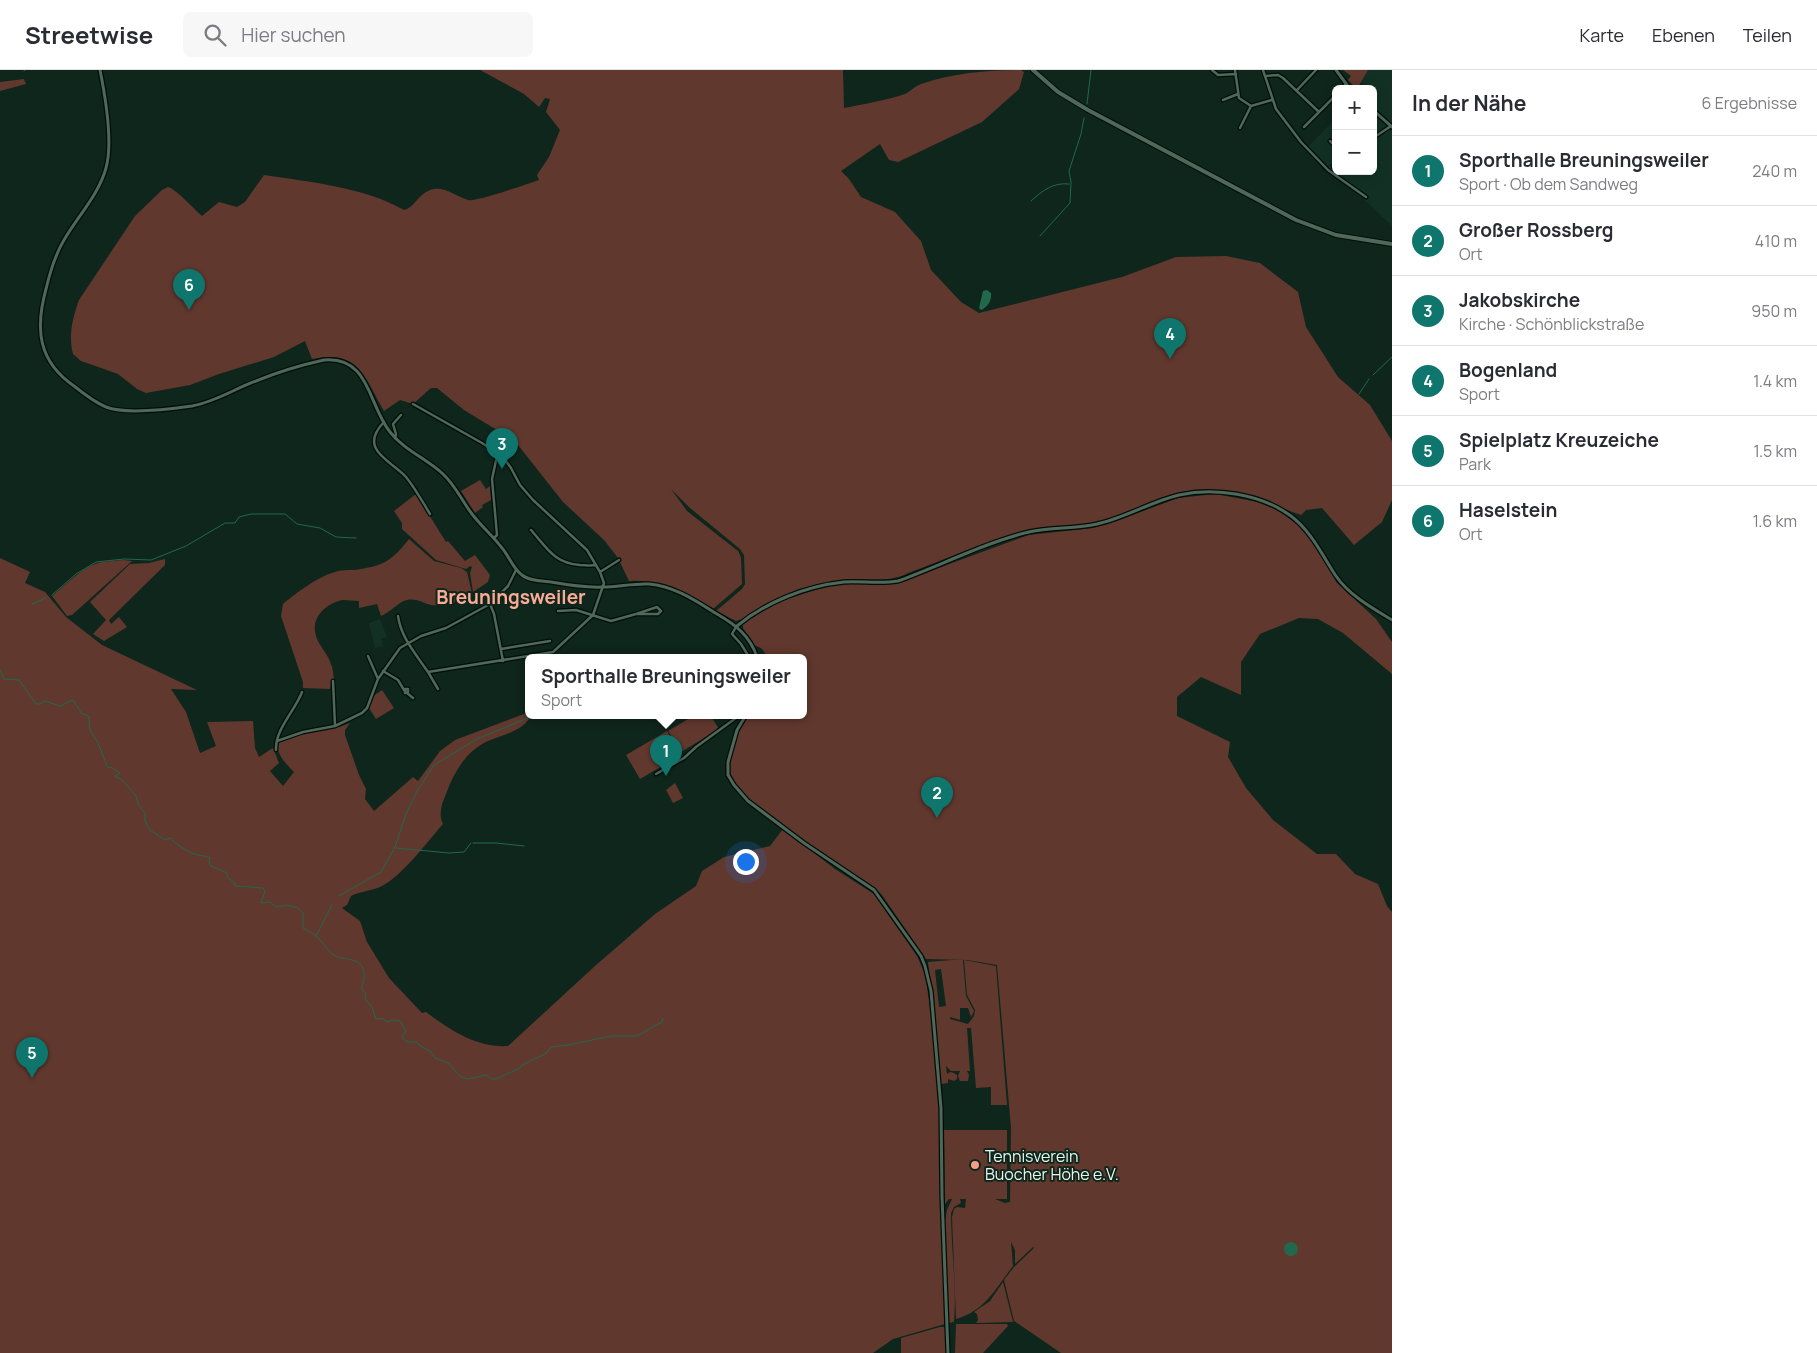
<!DOCTYPE html>
<html lang="de">
<meta charset="utf-8">
<style>
:root{--surface:#fff;--page:#f7f7f7;--text:#2b2b33;--muted:#7c7c81;--line:#e1e1e2;--accent:#0f766e}
body{margin:0;font-family:Manrope,sans-serif;background:var(--page);color:var(--text)}
.controls{position:absolute;right:15px;top:15px;display:grid;overflow:hidden;border-radius:8px;box-shadow:0 2px 12px #0003}
.controls button{width:45px;height:45px;display:grid;place-items:center;padding:0;border:0;border-bottom:1px solid var(--line);background:var(--surface);color:var(--text);font:25px sans-serif}
.you{position:absolute;left:745px;top:791px;width:18px;height:18px;margin:-12px;border:4px solid #fff;border-radius:50%;background:#1a73e8;box-shadow:0 0 0 8px #1a73e833}
.badge{display:grid;place-items:center;width:32px;height:32px;border-radius:50%;background:var(--accent);color:#fff;font-size:16px;font-weight:700}
.pin{position:absolute;translate:-50% -41px;filter:drop-shadow(0 1px 2px #0008)}
.pin::after{content:'';position:absolute;top:26px;width:18px;height:15px;background:inherit;clip-path:polygon(0 0,100% 0,50% 100%)}
.popup{position:absolute;left:525px;top:584px;width:282px;height:65px;box-sizing:border-box;display:grid;place-content:center;border-radius:8px;background:var(--surface);filter:drop-shadow(0 1px 4px #0005);font-size:16px;white-space:nowrap;color:var(--muted)}
.popup b{font-size:19px;color:var(--text)}
.popup::after{content:'';position:absolute;left:50%;top:100%;margin-left:-10px;border:10px solid transparent;border-top-color:var(--surface)}
.list{margin:0;padding:0;list-style:none}
h2{display:flex;justify-content:space-between;align-items:center;height:65px;margin:0;padding:0 20px;font-size:21px}
h2 small{font-size:16px;font-weight:400;color:var(--muted)}
.list li{display:grid;grid-template-columns:32px 1fr auto;gap:15px;align-items:center;box-sizing:border-box;height:70px;padding:0 20px;border-top:1px solid var(--line)}
.list b{display:block;font-size:19px;white-space:nowrap}
.list p{margin:0;font-size:16px;white-space:nowrap;color:var(--muted)}
.list em{font-size:16px;font-style:normal;color:var(--muted)}
.icon{flex:none;width:28px;height:28px;fill:none;stroke:currentColor;stroke-width:2;stroke-linecap:round;stroke-linejoin:round}
.map{position:relative;flex:none;width:1392px;height:1283px;overflow:hidden}
header{display:flex;align-items:center;gap:30px;box-sizing:border-box;height:70px;padding:0 25px;background:var(--surface);border-bottom:1px solid var(--line)}
header strong{font-size:24px}
nav{display:flex;gap:28px;margin-inline-start:auto;font-size:18px}
.search{width:350px;height:45px;background:var(--page);display:flex;align-items:center;gap:12px;box-sizing:border-box;padding:0 18px;border-radius:8px;color:var(--muted);font-size:19px}
main{display:flex}
aside{flex:1;background:var(--surface)}
.map>svg:first-child{display:block}
</style>
<header>
<strong>Streetwise</strong>
<div class="search"><svg class="icon" aria-label="search" viewBox="0 0 24 24"><circle cx="10" cy="10" r="6"/><path d="M15 15l6 6"/></svg>Hier suchen</div>
<nav><a>Karte</a><a>Ebenen</a><a>Teilen</a></nav>
</header>
<main>
<div class="map">
<svg width="1392" height="1283" viewBox="0 0 1392 1283">
<rect width="100%" height="100%" fill="#0f261c"/>
<path fill="#123124" d="M1368,0h24v156l-27,-26 -50,-39 -10,-11 31,-32v53h37v-82h-12l2,-4 -2,-3z
M380,549l7,18 -6,2 2,7 -8,2 -6,-25z"/>
<path fill="#61382d" fill-rule="evenodd" d="M480,0h363l1,38c20,-4 43,-8 61,-14 6,-3 10,-8 16,-10 33,-11 66,-14 100,-14l3,2 -5,17 -37,33 -84,40 -9,-2 -9,-16 -39,27 8,8 12,18 34,15 26,29 10,29 30,32 18,11 143,-36 54,-20 50,-1 34,7 38,29 8,35 32,50 32,28 22,36v59l-10,22 -28,23 -32,-37 -16,2 -5,5c-31,-10 -52,-25 -87,-25 -44,0 -73,20 -113,31 -23,7 -48,3 -72,9 -41,9 -81,29 -121,43 -18,10 -38,5 -57,7 -39,4 -76,18 -109,39l-6,2 -20,-10 26,-22 3,-5 -1,-29 -4,-6 -50,-41 -19,-19 16,22 51,40 3,6 1,27 -29,25c-26,-15 -53,-31 -84,-28l-11,-23 -14,-18 -41,-38 -45,-57 -14,-5 1,-5 -41,-25 -27,-22h-6l-18,16 -13,-4 -16,11c-20,-35 -25,-62 -72,-52l-7,-18 -31,16 -55,17 -29,11 -44,8 -9,-4 -19,-15 -37,-13 -8,-7c-5,-19 0,-37 6,-54l56,-84 27,-26 6,-3c8,2 26,22 34,29l17,-14 18,5 8,-5 19,-27c45,7 100,12 140,35 10,-2 14,-15 24,-19 15,-7 26,5 40,9 8,2 59,-16 71,-20l-2,-5 12,-18 11,-27 -14,-18 4,-13 -5,-1 -6,9 -15,-13z
M1343,0h25l-11,19 -9,-9 3,-4z
M24,9l2,5 -26,7v-9z
M480,410l6,9 4,-3 1,14 -9,5 1,2 -8,6 -14,-22z
M416,424l30,48 2,-1 17,20 10,-6 15,20 -2,7 -15,10 -3,-19 2,-6 -2,-1 -4,3 -30,-9 -34,-31v-6l-8,-12z
M1215,424l43,8 16,6 26,18 25,31 11,25 40,37 16,23v32l-49,-41 -25,-14 -19,-1 -39,16 -19,28v33l-40,-18 -24,20v19l53,26 -2,15 18,31 27,32 44,34h19l19,20 23,10 9,22 5,6v441h-331l-47,-32 -10,-41 10,-13 20,-19 -1,-1 -18,17v-14l-4,-8 2,24c-17,22 -28,45 -57,53l-4,-102 2,-8 3,-2 8,1 1,-9h-6l1,4 -7,4 -3,6c0,36 6,74 3,109l-5,1 -4,-102 2,-11 5,-11h-3l-4,5 -1,-74h63v69h-12l10,4 5,-1 1,-74 -14,-163 -30,-5 -41,-1 -44,-64 -6,-6c-15,-11 -32,-20 -48,-31 -19,-14 -39,-28 -58,-43 -14,-11 -34,-22 -40,-39 -6,-17 9,-47 18,-61h56v-58h-36l-7,-9 -7,-3 -11,-17v-5l21,-14 14,-7 43,-14 20,-4h54l133,-49 65,-7 26,-8 59,-22z
M409,469l25,22 27,7 6,4 5,21c-11,8 -28,14 -41,12 -8,-2 -15,-7 -24,-5 -9,2 -16,12 -26,16l-4,-12 -18,4v-7c-5,0 -11,-1 -16,-1 -17,3 -33,18 -27,36 3,10 12,18 15,28 2,4 2,10 3,15l-3,1 -1,9 -27,-1v-6l-22,-66 2,-12c13,-11 36,-28 52,-32 6,-2 13,-2 19,-2 29,-4 37,-8 55,-31z
M0,488l30,14 -5,11 20,9 21,25 36,28 95,45 -26,-1 15,23 14,41 16,-7 -9,-24 46,-1 2,27 4,9 14,-9 6,15 -9,8 13,15 11,-14c-8,-8 -15,-15 -17,-26l2,-3 24,-10 36,-6 11,-4 -5,7v5l14,40 7,14 -1,10 9,12 39,-34 5,4 22,-30 15,-11 69,-26 3,1 2,4c-9,13 -28,16 -41,22 -22,10 -34,31 -42,53 -4,9 -8,20 -3,30 -16,18 -40,51 -61,62 -10,5 -21,5 -31,10l-4,9 -5,3 18,13 7,21 22,36 33,35 4,-1c24,18 51,36 82,34l87,-80 60,-52 41,-28 6,-15 22,-14 46,-11 13,-17 52,40 39,25 43,62 8,18 9,60 6,92 5,198 -52,15 -20,14h-873z
M165,489v6l-56,55 2,4 8,-7 8,10 -23,14 -11,-7 13,-14 -16,-18 40,-38 19,-1z
M123,490l9,1 -60,54 -5,1 -15,-20c15,-12 31,-30 50,-34 7,-1 14,-1 21,-2z
M382,620l12,18 -18,11 -7,-11 3,-11z
M695,645h15l9,14 -38,23 -13,-21z
M667,661l14,24 -41,24 -14,-24z
M675,713l8,15 -10,5 -7,-13z
M952,890h11l3,36 8,15 -3,6 -3,-9h-8v12l-10,-3v2l18,5 6,-8 1,-6 -8,-15 -3,-35 32,6 11,139h-16v-18l-15,1 -5,-60h-4l3,43h-3l2,4 -1,6h-8l-2,-5 2,-5h-9l-5,-5 1,8 3,-2 4,1 3,2v4l-3,2 -6,-2v4l-7,1 -13,-122zM941,899l5,37 -7,1 -4,-37z
M1003,1212l10,40 -37,1 2,-3 -1,-6 -3,-2 16,-11z
M956,1254h51l1,2 -25,27h-28z
M940,1257h4l1,1 1,25h-45v-15z"/>
<path fill="#22684c" d="M987,220l4,3c1,7 -3,14 -10,17l-2,-2 4,-17z
M1284 1179a7 7 0 1 1 14 0a7 7 0 1 1-14 0Z"/>
<g fill="none" stroke-linecap="round" stroke-linejoin="round">
<path stroke="#22684c" stroke-width="1" d="M24,1l1,-1
M1087,34l4,-34
M1031,131c11,-10 22,-19 38,-17
M1040,166l30,-33 1,-21 -2,-11 12,-37 3,-16
M1373,305l19,-18
M1359,324l10,-15
M52,525l24,-21 20,-12 28,-3 27,1 35,-14 39,-23h10l4,-6 12,-3h34l12,10 23,4 16,9 20,1
M32,534l14,-6
M0,600l4,9 15,1 17,24h4l5,-3 15,5 13,-6 9,14 5,1 2,2 1,13 8,13 9,23 2,2 2,-1 9,6 -5,3 7,4 14,16 2,8 7,9v8l5,9 15,10 5,-2c6,6 20,16 28,17 5,1 7,1 12,3l-1,5 2,3 16,7 1,5 6,4 1,4 28,2 2,3 -4,12 9,-1 6,5c10,-2 20,-3 27,6v15c5,2 15,9 19,14 3,4 6,9 10,12 7,5 16,4 23,7 11,3 11,19 6,27l5,6 -1,5 7,8 4,12 6,-1 5,4 6,-2 7,1 6,10 -4,6 5,5h10l2,3 12,7 4,6 13,5 13,14 7,2 18,-4 6,4h4l22,-10 6,-5 21,-10 7,-7 16,-2 43,-9h26l25,-14 1,-4
M531,646l2,-1
M473,773h23l28,3
M396,778l53,5 15,-1 7,-9
M339,826l42,-24 14,-25 11,-33 11,-23 17,-26 43,-26 53,-22
M316,866l16,-31"/>
<g stroke="#000f07" stroke-width="5">
<path id="minor" d="M1212,0l6,5 18,-1
M1235,0l4,28 12,8
M1263,0l13,39 25,33 27,28 38,27
M1265,6l13,-1 5,3 36,34
M1342,19l3,-4
M1297,20l19,-20
M1223,30l15,-6
M1304,57l32,-32
M1240,58l11,-22 21,-6
M1373,68l18,-12
M1330,71l6,6
M1333,96l3,-2
M384,352c-27,28 8,39 22,55 9,11 16,24 24,37
M395,368l1,-4 -3,-10 8,-9
M531,460c16,18 23,33 49,35 5,0 10,1 16,0
M494,468l3,-3 -5,-56 5,-23 10,-21
M600,502l19,-12
M490,534l4,10 9,47
M657,537l4,4 -3,3h-22z
M558,541l18,-1 35,11 25,-7
M398,546c3,22 18,38 30,56l125,-20 40,-37 11,-32 -4,-11 -13,-22 -54,-50 -13,-15 -9,-17 -8,-11 -21,-14 -69,-39
M736,557l-4,7 9,10 8,13
M501,579l49,-8
M368,586l10,23
M383,601l15,9 6,10
M428,602l10,17
M333,611l2,45
M405,619h3v3l-3,1z
M407,623l6,5
M277,671l26,-9 32,-6 27,-13 5,-5 11,-29 22,-31 21,-12 25,-8 44,-24 18,-18 8,-16
M276,680c-1,-21 19,-39 26,-58
M656,704l28,-16 12,-11 44,-32"/>
</g>
<g stroke="#000f07" stroke-width="5.5">
<path id="tertiary" d="M100,0c5,25 13,73 6,98 -7,26 -28,48 -42,72 -9,15 -14,32 -18,49 -11,40 -8,72 28,97 10,8 20,16 32,21 20,8 65,2 86,-1 23,-4 42,-17 64,-25 22,-9 45,-16 68,-21 46,-4 44,45 66,72 14,18 37,27 53,42 12,11 19,27 29,40 9,12 21,22 30,34 7,8 11,21 20,27 7,6 20,6 29,7 17,3 35,6 52,5 15,0 31,-4 46,-3 25,2 47,17 68,30 19,11 33,22 40,43
M1336,0l14,19
M1373,40l19,17
M737,556c29,-24 69,-40 107,-44 18,-1 37,2 54,-1 42,-15 88,-39 131,-49 22,-5 46,-3 68,-8 28,-6 53,-22 82,-29 36,-8 82,-1 112,21 21,16 31,39 45,60 13,19 36,32 56,44
M746,645l-9,15 -9,32v13l6,10 14,16 56,42 70,47 47,66 4,10 6,25 10,117 1,88 6,157"/>
</g>
<g stroke="#000f07" stroke-width="6">
<path id="secondary" d="M1033,0l25,22 30,18 208,110 40,15 56,9"/>
</g>
<use href="#minor" stroke="#50685c" stroke-width="2.5"/>
<use href="#tertiary" stroke="#50685c" stroke-width="3"/>
<use href="#secondary" stroke="#50685c" stroke-width="4"/>
</g>
<circle fill="#f49e87" stroke="#0f261c" stroke-width="2" cx="975" cy="1095" r="5"/>
<g text-anchor="middle" stroke-width="4" stroke-linejoin="round" paint-order="stroke">
<g font-size="16" fill="#e7f5ed" stroke="#0f261c" text-anchor="start">
<text x="985" y="1092">Tennisverein<tspan x="985" dy="18">Buocher Höhe e.V.</tspan></text>
</g>
<g font-size="19" font-weight="bold" fill="#fcab96" stroke="#0f261c">
<text x="511" y="534">Breuningsweiler</text>
</g>
</g>
</svg>
<div class="controls">
<button>+</button>
<button>−</button>
</div>
<div class="you"></div>
<div class="pin badge" style="left:666px;top:706px">1</div>
<div class="popup"><b>Sporthalle Breuningsweiler</b>Sport</div>
<div class="pin badge" style="left:937px;top:748px">2</div>
<div class="pin badge" style="left:502px;top:399px">3</div>
<div class="pin badge" style="left:1170px;top:289px">4</div>
<div class="pin badge" style="left:32px;top:1008px">5</div>
<div class="pin badge" style="left:189px;top:240px">6</div>
</div>
<aside>
<h2>In der Nähe<small>6 Ergebnisse</small></h2>
<ul class="list">
<li><span class="badge">1</span><div><b>Sporthalle Breuningsweiler</b><p>Sport · Ob dem Sandweg</p></div><em>240 m</em></li>
<li><span class="badge">2</span><div><b>Großer Rossberg</b><p>Ort</p></div><em>410 m</em></li>
<li><span class="badge">3</span><div><b>Jakobskirche</b><p>Kirche · Schönblickstraße</p></div><em>950 m</em></li>
<li><span class="badge">4</span><div><b>Bogenland</b><p>Sport</p></div><em>1.4 km</em></li>
<li><span class="badge">5</span><div><b>Spielplatz Kreuzeiche</b><p>Park</p></div><em>1.5 km</em></li>
<li><span class="badge">6</span><div><b>Haselstein</b><p>Ort</p></div><em>1.6 km</em></li>
</ul>
</aside>
</main>
